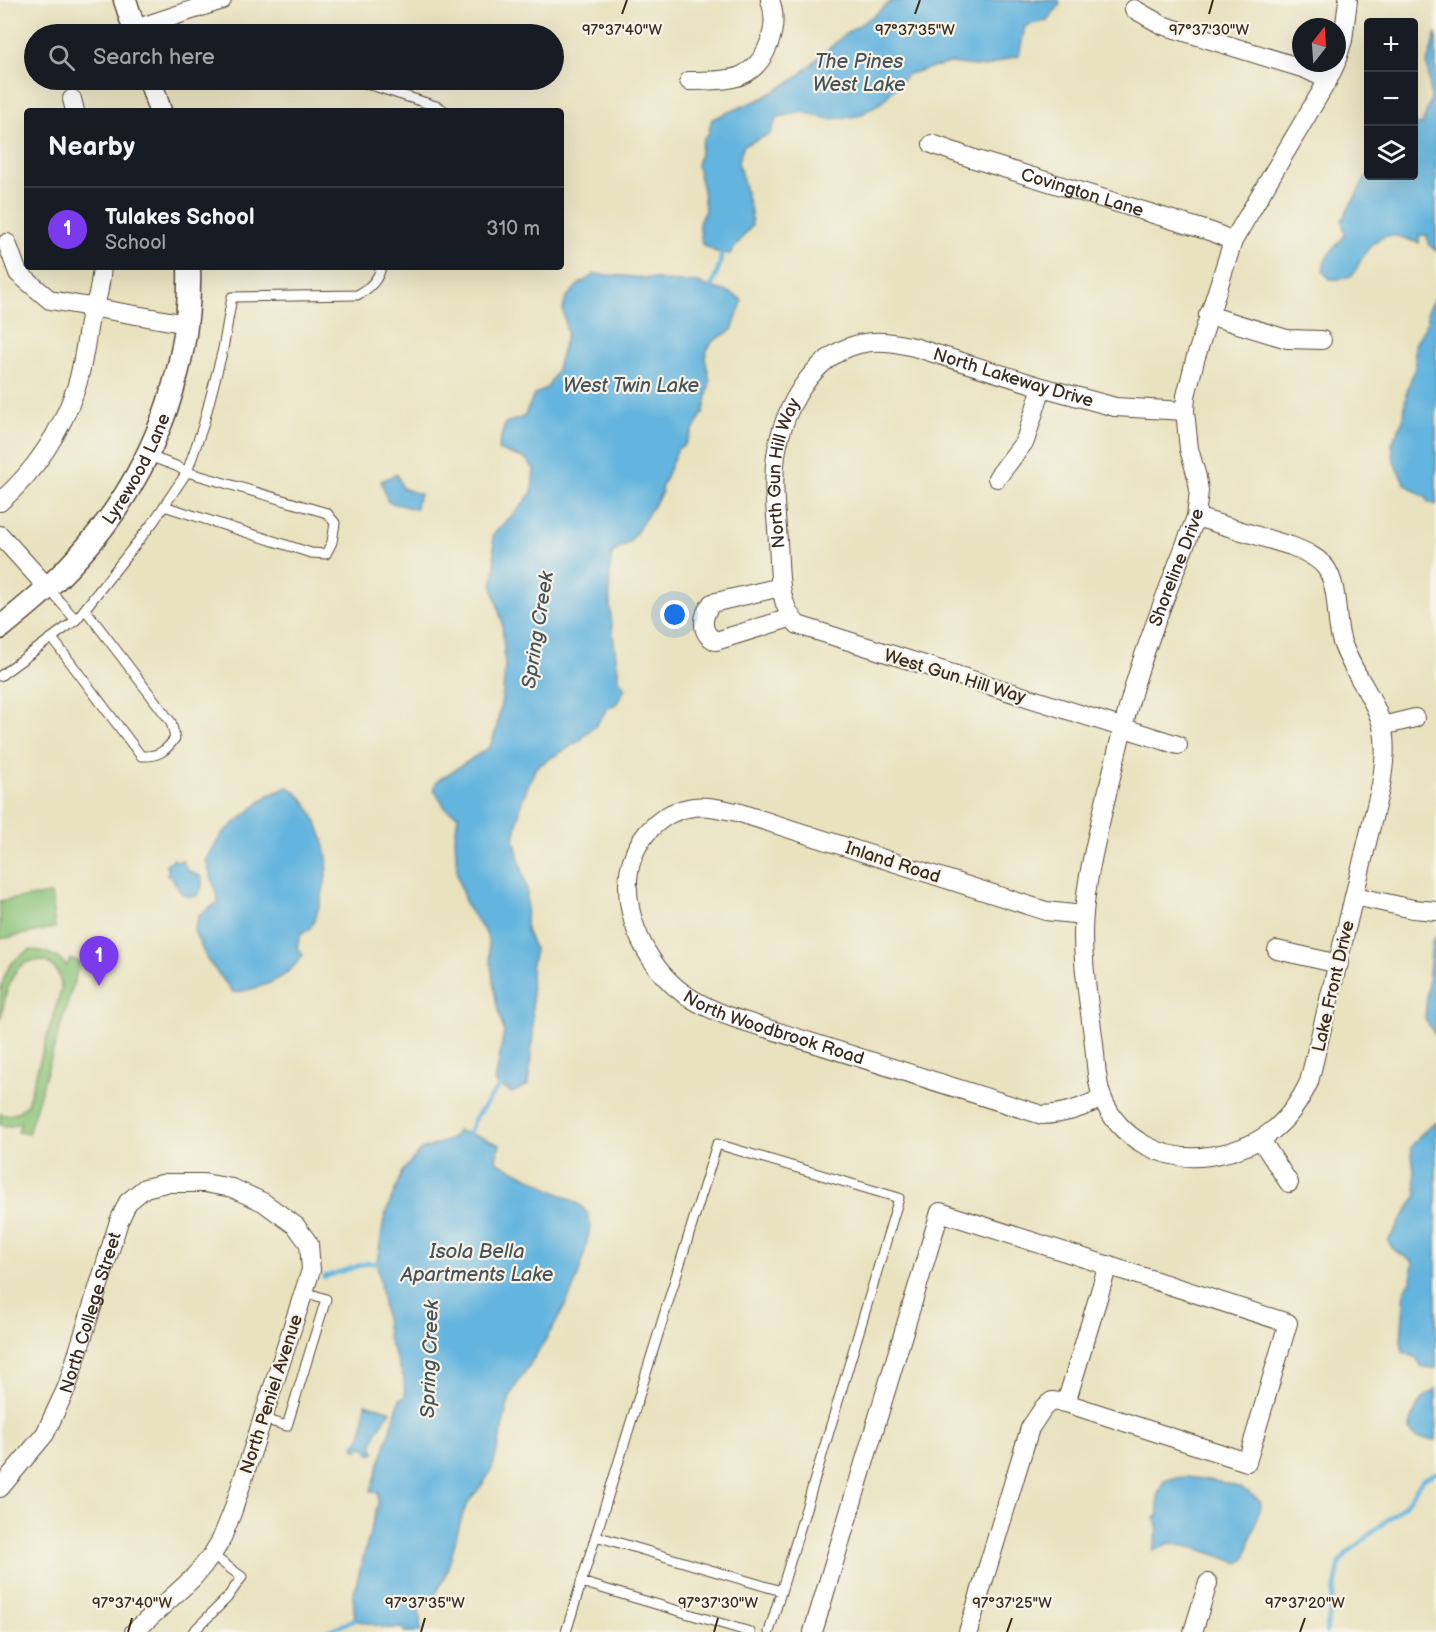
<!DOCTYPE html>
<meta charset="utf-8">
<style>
:root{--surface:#171b24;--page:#20242c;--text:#f1f3f6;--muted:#9ea1a6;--line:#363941;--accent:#7c3aed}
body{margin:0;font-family:"Balsamiq Sans",sans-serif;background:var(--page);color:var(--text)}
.controls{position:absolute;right:18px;top:18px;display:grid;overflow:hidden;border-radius:6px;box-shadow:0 6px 24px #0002}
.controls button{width:54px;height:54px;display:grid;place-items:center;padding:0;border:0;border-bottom:2px solid var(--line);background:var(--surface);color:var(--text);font:30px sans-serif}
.compass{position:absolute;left:1292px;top:18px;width:54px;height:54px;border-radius:50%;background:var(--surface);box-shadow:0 6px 24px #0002;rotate:17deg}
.you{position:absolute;left:675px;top:615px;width:21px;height:21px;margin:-15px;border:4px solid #fff;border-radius:50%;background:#1a73e8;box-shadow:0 0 0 9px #1a73e833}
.badge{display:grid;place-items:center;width:39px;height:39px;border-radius:50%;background:var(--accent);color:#fff;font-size:20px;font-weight:700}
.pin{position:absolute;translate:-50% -50px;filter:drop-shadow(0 2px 3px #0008)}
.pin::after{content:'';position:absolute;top:32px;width:21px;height:18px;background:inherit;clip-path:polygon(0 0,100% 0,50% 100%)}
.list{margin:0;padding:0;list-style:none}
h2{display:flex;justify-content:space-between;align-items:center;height:78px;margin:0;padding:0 24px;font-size:26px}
h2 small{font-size:20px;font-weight:400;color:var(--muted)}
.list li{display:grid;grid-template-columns:39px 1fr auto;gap:18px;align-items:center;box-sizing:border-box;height:84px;padding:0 24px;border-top:2px solid var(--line)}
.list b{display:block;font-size:22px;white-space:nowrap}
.list p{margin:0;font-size:20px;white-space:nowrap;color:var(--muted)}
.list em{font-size:20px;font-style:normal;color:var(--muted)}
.icon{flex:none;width:33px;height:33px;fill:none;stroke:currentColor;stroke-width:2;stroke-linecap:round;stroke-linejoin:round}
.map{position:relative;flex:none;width:1436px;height:1632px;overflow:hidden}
.search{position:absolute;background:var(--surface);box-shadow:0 6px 24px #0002;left:24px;top:24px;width:540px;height:66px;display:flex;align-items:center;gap:15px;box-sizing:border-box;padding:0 21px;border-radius:33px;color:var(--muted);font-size:22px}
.panel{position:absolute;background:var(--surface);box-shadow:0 6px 24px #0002;left:24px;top:108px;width:540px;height:162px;border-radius:6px}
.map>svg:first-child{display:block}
</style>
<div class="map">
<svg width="1436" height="1632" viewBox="0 0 1436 1632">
<rect width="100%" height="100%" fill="#f7f3e8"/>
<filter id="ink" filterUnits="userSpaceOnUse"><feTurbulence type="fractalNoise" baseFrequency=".0167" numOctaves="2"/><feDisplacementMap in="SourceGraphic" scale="12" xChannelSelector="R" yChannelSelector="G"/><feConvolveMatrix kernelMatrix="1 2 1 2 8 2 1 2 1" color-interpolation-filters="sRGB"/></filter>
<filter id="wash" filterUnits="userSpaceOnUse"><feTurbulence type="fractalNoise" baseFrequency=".008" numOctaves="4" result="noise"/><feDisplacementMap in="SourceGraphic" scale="24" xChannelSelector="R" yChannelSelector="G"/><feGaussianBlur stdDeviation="1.35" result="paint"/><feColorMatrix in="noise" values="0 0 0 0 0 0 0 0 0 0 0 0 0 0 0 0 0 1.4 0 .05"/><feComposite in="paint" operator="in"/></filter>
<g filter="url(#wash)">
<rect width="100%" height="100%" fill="#e9e2bf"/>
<path fill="#8ac377" stroke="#62764a" stroke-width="1.5" d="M51,894l4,34 -55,11v-38z
M31,950c16,1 25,5 36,16l3,-7 10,3 -52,172 -10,-2 3,-10 -9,4 -12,-1v-11c12,3 19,-2 27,-10l34,-114c0,-6 0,-12 -4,-18 -10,-17 -34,-14 -43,2 -8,13 -10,32 -14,46 0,-32 0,-57 31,-70z"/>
<path fill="#63b4de" stroke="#4f6f7e" stroke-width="1.5" d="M893,0h166l1,5 -13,15 -22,6 -6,30 -10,2 -23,9 -36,-4 -42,11 -26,28 -24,14 -29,3 -26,-7 -25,5 -9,18 -25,10 -6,17 13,49 1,14 -22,29 -14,-2 -14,-8 -3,-21 6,-13 -2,-20 -6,-24 6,-27 5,-5 4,-15 51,-21 32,-19 49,-44 30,-20z
M1436,33v218l-8,-7 -1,-9h-8v8c-8,-2 -16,-6 -23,-7 -22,-5 -35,23 -43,39l-12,4h-11l-7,-8c1,-16 13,-24 22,-36l-3,-15 26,-46v2h46v-52l8,1 9,-27 -4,-35z
M595,274l63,5 14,3h22l37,11 10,6 1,3 -10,28 -19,11 -5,7 -3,10 5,23 -6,30 -20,35 -6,2 -17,41 1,3 -32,50 -18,11c-7,42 2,85 7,127l6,8 -8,15 -10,6 -12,18 -9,6 -5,7 -45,27 -14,33 -8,39 13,51 -1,40 9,20 -4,18 2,66 -5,51 -16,8 -17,-10 9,-51 -8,-31 -9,-66 -21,-30 -9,-31 -2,-37 3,-22 -12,-6 -12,-20 3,-8 53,-34 6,-17 7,-37 2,-28 -3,-43 -10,-37 3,-17 -2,-34 26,-25 13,-17 2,-23 -8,-10 -28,-9 7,-27 19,-6 10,-22 13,-7 9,-16 11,-39 -4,-23 3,-12 12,-13z
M1436,296v209l-8,-3 -2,-4 -21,-14 -11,-22 -2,-19 12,-26 2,-22 9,-29v-21l13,-24 -1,-10z
M397,474l5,14 18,6 -5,15 -27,-7 -7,-21z
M288,787c21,10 36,48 39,71 2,12 -9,62 -18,71 -2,2 -6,3 -8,4l-4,14 6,8c-18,26 -39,32 -69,38l-26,-32 -14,-30 5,-16 20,-13 -13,-42 16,-26 47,-39z
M174,859l4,3 4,-2 5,10 14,7c3,7 1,12 -5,19 -20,4 -15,-13 -29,-22l2,-5 -4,-4z
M1436,937v99l-11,-17 7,-77z
M1436,1122v246l-14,-1 -7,-10 -12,-5 -2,-11 4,-52 6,-7 2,-20 -20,-13 -5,-8 29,-46 -6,-48 10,-13z
M457,1131l22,5 21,9 -4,13 1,4 45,22c14,12 46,16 48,39 0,8 -3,18 -5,27 -8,42 -32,78 -55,114 -6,10 -14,20 -19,31 -9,22 -10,51 -20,75 -7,17 -22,26 -27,41 -10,27 -12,57 -28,82 -4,6 -11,11 -17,15l2,24h-17l-1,-4h-16l-32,-8 -2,-24 25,-93v-10l-7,-2 29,-92 5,-2 -1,-19 -16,-40 -11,-75 7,-44 18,-47 19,-22 31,-11z
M1436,1388v52l-19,-2 -8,-8c6,-22 8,-28 27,-42z
M365,1403l26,8 -14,20 -5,16 3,4 -2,3h-4l-1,-5 -7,-2 -3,3 -3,-1 -1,-4c12,-9 10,-29 11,-42z
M1187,1477c24,4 58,5 74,26l-16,56 -6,4 -40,-14 -29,-6 -17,8 5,-20 -3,-13 3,-2v-21l6,-14 10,-3z"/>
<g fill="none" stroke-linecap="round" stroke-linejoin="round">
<path stroke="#63b4de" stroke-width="4.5" d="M710,291l10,-27 2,-17
M467,1139l7,-19 28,-38
M324,1277l43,-14h15
M324,1632l31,-12
M1326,1632l14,-70 7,-9 57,-47 19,-27 13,-6"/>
</g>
</g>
<g filter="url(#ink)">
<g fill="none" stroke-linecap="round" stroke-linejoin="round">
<g stroke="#554636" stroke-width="11">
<path id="service" d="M355,80l84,27 6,4
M146,455l30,11 11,6 140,41 8,10 -3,19 -6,12 -15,-1 -147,-47
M48,588l28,32
M52,638l89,118c17,1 25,-5 34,-18l-4,-16 -86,-113
M0,676l76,-56 78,-99 33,-49 16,-46 20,-77 9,-52 125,-2c12,-6 21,-14 24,-28
M263,1419l24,7 39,-127 -21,-7
M596,1536l185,55
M581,1582l169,50
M193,1632l34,-34 15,-21 -30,-22
M566,1632l151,-488 182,54 -130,434"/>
</g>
<g stroke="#554636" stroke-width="20">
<g id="minor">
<path d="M1134,9l28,16 143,44 23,11"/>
<path d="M135,29l87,-29"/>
<path d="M1337,59l6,-19 5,-40"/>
<path d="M689,81c16,-1 36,1 51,-5 27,-11 40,-49 30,-76"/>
<path d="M72,99l3,12"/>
<path id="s1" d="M932,144l42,15 238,73 21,9"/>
<path d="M7,243l11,30 32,27 137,24"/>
<path d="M1208,315l79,24 35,1"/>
<path d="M997,478l28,-37 17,-54"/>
<path d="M0,502c35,-31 61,-70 76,-114 8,-25 10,-51 15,-77 2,-6 6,-11 7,-17 2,-8 3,-18 4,-27"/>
<path id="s2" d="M1196,517l95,29c13,5 27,11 35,22 13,19 9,49 15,71 9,31 33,56 41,87 5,19 2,40 -1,59l-72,297c-21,45 -52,67 -100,74 -44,7 -90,-16 -107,-59 -6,-16 -6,-36 -8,-53 -5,-43 -14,-88 -10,-131 3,-36 12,-72 20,-107 10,-41 19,-82 31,-123 17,-56 40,-111 61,-166l3,-26 -2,-14 -8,-28 -4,-38 1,-15 9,-36 38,-119 95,-161 8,-17"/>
<path d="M0,535l48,53"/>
<path d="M781,587l-69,16c-10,12 -13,30 4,38l74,-23"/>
<path d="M1382,726l33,-8"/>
<path id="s3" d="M1178,745l-380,-120c-21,-20 -18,-56 -20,-83 -2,-29 -6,-58 -2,-87 7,-45 35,-99 83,-111 18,-5 37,-1 55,3l128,40 73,20 70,4"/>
<path d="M1355,896l58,13 23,2"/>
<path id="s4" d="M1083,915l-37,-4 -309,-99c-16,-3 -34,-8 -49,-4 -17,3 -31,13 -42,26 -36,44 -13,112 24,148 18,18 43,29 67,37l305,96c23,-1 40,-7 60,-17"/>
<path d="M1277,950l62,14"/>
<path d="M1261,1140l28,43"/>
<path d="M1066,1403l42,-138"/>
<path id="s5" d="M0,1488l45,-54 22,-47 52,-166 9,-19 17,-14 21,-5h38l28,5 31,14 33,24 13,18 2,26 -79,243 -11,27 -9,15 -19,23 -59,54"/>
<path d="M813,1632l127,-420 348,111 -41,139 -181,-59 -14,-2 -8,6 -14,21 -62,204"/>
<path d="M1193,1632l15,-49"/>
</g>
</g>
<g stroke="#554636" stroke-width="25">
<g id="tertiary">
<path d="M125,0l11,34"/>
<path d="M150,80l10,31"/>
<path id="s6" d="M0,628c27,-22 54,-44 77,-70 72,-78 115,-185 112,-291"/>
</g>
</g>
<use href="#service" stroke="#fff" stroke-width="9"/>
<use href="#minor" stroke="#fff" stroke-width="18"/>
<use href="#tertiary" stroke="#fff" stroke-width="22"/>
</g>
</g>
<path fill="none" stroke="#3b2a1e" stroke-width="2" d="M622,14l5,-14M915,14l5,-14M1209,14l4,-14M128,1632l4,-14M421,1632l4,-14M714,1632l4,-14M1007,1632l5,-14M1300,1632l5,-14"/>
<g text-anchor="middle" stroke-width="4.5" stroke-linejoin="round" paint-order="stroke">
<g font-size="18" fill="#3b2a1e" stroke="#f7f3e8">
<text dy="6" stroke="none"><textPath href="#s1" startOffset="158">Covington Lane</textPath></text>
<text dy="6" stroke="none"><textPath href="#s3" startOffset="879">North Lakeway Drive</textPath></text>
<text dy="6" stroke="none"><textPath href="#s6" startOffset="212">Lyrewood Lane</textPath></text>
<text dy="6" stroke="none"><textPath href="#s3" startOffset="556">North Gun Hill Way</textPath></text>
<text dy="6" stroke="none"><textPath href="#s2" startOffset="1482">Shoreline Drive</textPath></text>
<text transform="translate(955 676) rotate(17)" y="6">West Gun Hill Way</text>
<text transform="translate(893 862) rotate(18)" y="6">Inland Road</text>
<text transform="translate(1333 986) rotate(-77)" y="6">Lake Front Drive</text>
<text dy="6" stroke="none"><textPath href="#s4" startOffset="740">North Woodbrook Road</textPath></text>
<text dy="6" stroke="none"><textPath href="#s5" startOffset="200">North College Street</textPath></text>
<text transform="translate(271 1394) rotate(-72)" y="6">North Peniel Avenue</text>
</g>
<g font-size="20" font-style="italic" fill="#475358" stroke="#f7f3e8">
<text x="859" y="68">The Pines<tspan x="859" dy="23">West Lake</tspan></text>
<text x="631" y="392">West Twin Lake</text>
<text transform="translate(537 630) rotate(-81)" y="7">Spring Creek</text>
<text x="477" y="1258">Isola Bella<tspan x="477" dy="23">Apartments Lake</tspan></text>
<text transform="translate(429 1359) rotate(-88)" y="7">Spring Creek</text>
</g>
</g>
<g font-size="15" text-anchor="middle" fill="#3b2a1e" stroke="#f7f3e8" stroke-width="4.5" stroke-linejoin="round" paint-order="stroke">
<text x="622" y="35">97°37'40"W</text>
<text x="915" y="35">97°37'35"W</text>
<text x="1209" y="35">97°37'30"W</text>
<text x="132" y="1608">97°37'40"W</text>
<text x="425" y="1608">97°37'35"W</text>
<text x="718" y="1608">97°37'30"W</text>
<text x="1012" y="1608">97°37'25"W</text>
<text x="1305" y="1608">97°37'20"W</text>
</g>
</svg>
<div class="controls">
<button>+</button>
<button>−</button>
<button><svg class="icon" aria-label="layers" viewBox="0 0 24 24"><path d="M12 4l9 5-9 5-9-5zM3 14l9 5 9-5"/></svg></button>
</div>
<svg class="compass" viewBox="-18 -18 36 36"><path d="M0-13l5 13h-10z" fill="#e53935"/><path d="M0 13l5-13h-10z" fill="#9ea1a6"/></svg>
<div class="you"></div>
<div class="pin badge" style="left:99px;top:986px">1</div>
<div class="search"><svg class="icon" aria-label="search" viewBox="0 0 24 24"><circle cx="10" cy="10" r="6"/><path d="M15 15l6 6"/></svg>Search here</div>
<section class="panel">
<h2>Nearby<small></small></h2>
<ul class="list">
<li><span class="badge">1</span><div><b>Tulakes School</b><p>School</p></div><em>310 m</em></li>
</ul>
</section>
</div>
